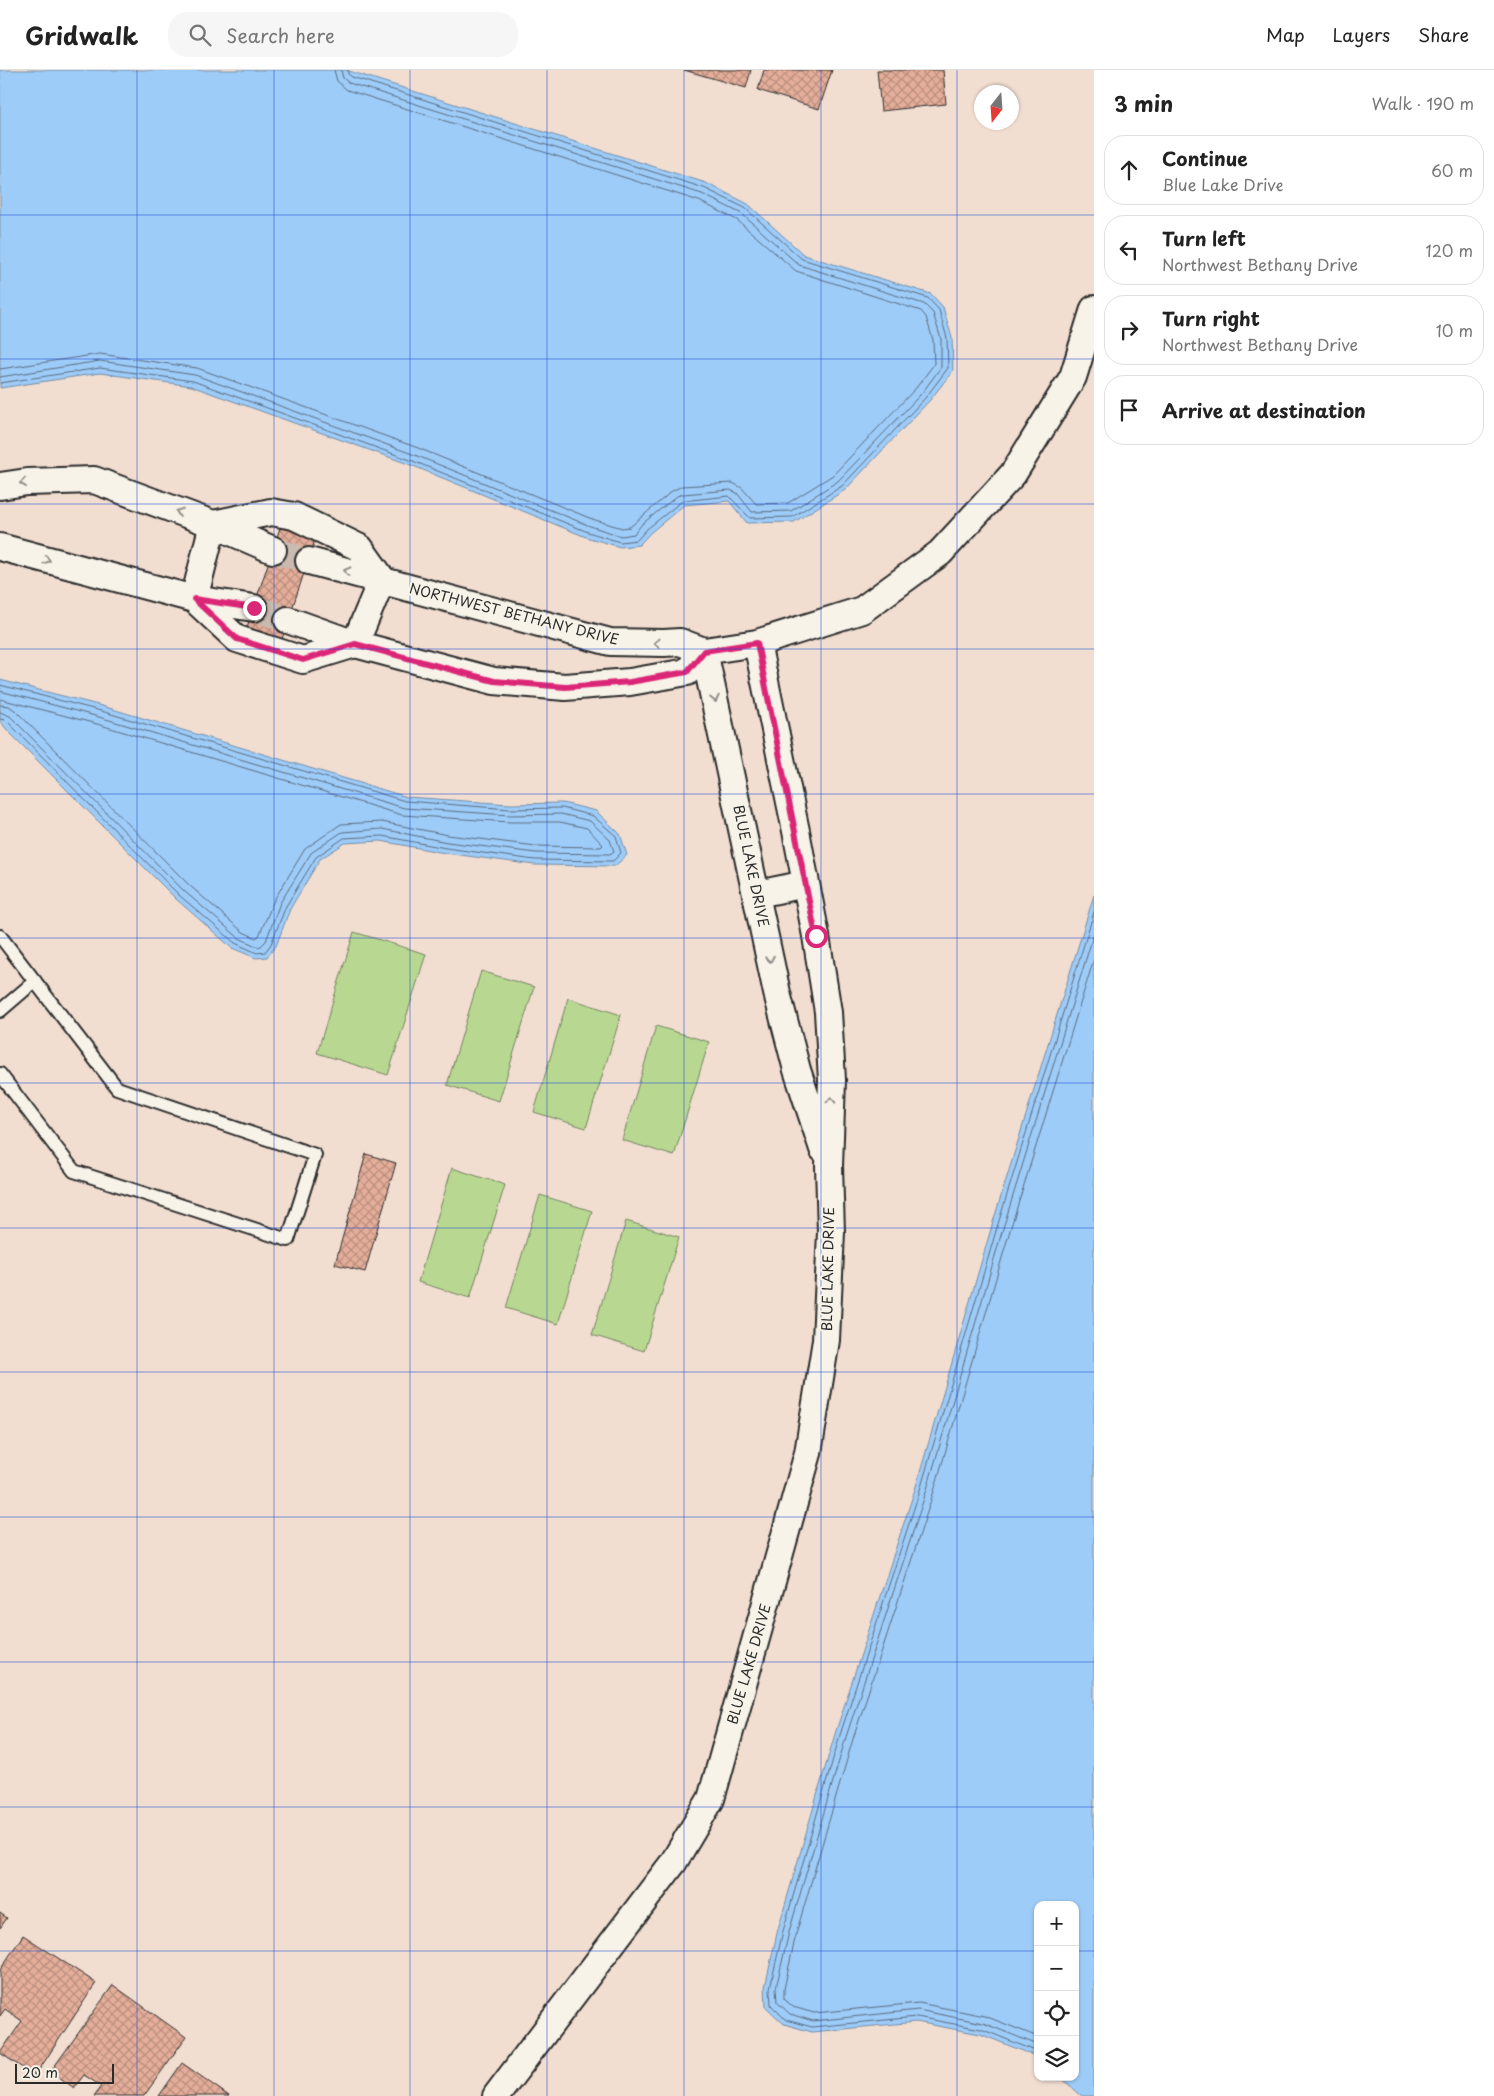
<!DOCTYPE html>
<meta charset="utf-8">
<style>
:root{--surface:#fff;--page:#f6f6f6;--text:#222;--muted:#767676;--line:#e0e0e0}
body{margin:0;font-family:"Playpen Sans",sans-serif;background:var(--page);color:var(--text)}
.controls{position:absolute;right:15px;bottom:15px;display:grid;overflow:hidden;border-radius:10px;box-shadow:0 1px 4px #0004}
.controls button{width:45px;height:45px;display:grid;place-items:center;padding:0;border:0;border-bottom:1px solid var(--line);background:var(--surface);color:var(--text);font:25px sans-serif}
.compass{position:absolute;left:974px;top:15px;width:45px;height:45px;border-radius:50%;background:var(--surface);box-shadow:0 1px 4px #0004;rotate:197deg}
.scale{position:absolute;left:15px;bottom:12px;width:99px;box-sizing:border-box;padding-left:5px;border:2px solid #2b2b2b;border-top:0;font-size:14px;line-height:18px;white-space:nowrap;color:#2b2b2b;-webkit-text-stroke:4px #f7f3e8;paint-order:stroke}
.stop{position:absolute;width:15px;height:15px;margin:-11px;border:4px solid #db2777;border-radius:50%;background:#fff}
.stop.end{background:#db2777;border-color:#fff;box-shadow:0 1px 5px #0008}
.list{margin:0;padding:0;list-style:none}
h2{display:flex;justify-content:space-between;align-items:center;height:65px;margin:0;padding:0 20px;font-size:21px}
h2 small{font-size:16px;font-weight:400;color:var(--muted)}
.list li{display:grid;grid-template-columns:32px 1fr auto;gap:15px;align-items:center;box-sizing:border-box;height:70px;margin:0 10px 10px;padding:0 10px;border:1px solid var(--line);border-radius:20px}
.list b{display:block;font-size:19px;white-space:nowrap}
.list p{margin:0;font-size:16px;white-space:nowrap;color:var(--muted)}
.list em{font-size:16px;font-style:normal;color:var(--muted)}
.icon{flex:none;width:28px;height:28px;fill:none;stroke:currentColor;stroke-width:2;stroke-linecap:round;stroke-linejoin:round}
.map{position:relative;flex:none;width:1094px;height:2026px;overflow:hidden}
header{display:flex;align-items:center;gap:30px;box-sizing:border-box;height:70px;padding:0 25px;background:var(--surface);border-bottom:1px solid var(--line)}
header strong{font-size:24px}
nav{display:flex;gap:28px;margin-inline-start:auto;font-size:18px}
.search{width:350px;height:45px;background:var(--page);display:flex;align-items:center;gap:12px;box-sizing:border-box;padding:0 18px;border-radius:20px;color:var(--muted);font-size:19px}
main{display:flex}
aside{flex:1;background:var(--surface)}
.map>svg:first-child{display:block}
</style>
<header>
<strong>Gridwalk</strong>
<div class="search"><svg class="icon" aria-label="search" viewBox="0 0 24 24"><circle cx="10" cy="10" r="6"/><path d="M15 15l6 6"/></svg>Search here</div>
<nav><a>Map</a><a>Layers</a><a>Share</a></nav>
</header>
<main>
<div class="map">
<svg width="1094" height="2026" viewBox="0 0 1094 2026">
<defs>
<pattern id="building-cross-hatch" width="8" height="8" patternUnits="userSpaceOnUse" patternTransform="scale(1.25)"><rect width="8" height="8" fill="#e5ae9a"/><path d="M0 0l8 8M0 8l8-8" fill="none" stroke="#ba8e7e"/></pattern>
</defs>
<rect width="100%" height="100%" fill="#f2ded1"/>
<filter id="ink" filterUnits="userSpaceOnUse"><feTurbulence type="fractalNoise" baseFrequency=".02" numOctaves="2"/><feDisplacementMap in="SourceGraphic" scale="10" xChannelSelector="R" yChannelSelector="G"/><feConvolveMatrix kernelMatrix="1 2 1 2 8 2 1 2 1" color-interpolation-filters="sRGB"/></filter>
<g filter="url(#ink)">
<path fill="#b8d892" stroke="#72825e" d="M354,862l72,22 -38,121 -71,-22z
M481,901l53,16 -35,114 -52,-16z
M568,928l53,17 -35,113 -52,-16z
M656,956l53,16 -35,114 -52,-16z
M452,1098l53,17 -35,113 -52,-16z
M540,1125l52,16 -34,113 -52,-16z
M626,1151l53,16 -35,114 -52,-16z"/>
<path fill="#9eccf9" stroke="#708ca7" d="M0,0h346l360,113 42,21 56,51 127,39 12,13 9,31 1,33 -23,29 -85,90 -51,32 -47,1 -18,-22 -45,4 -34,28 -11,12 -19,2 -34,-10 -175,-72 -220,-79 -91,-13 -100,15z
M0,610l102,26 305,91 103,7 53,-1 33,8 24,23 7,21 -12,11 -80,-1 -90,-12 -64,-12 -36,2 -25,16 -30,50 -14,37 -9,11 -11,1 -24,-10 -56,-49 -168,-168 -8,-10z
M1094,825v1201h-12l-22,-19h15v-172h-37v152l-58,-23 -64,-12 -104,10 -28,-8 -18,-17 -1,-20 13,-58 57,-195 81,-248 77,-264z"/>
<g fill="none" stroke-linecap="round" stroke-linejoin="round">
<path stroke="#596b7d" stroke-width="1" d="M0,299l100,-15 97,14 221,80 174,71 30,9 8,-1 42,-36 10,-5 51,-3 9,5 14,16 32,-1 45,-28 83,-87 18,-24 -1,-24 -7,-23 -5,-6 -125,-40 -59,-51 -38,-19 -352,-111 -10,-9 -3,-11
M0,307l100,-16 95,14 220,80 175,71 31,10 13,-2 8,-10 35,-28 6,-2 47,-4 7,3 15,19 39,-1 47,-30 84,-88 19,-26v-28l-8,-26 -9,-9 -125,-39 -57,-51 -40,-20 -353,-111 -6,-5 -2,-8
M0,313l100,-15 93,13 220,80 175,71 32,10 17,-2 10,-11 35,-28 47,-5 21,22 42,-1 50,-31 84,-89 22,-29 -1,-30 -8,-28 -11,-12 -126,-39 -57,-51 -41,-20 -352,-111 -4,-3v-4
M0,615l101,26 304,90 105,8 52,-1 31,8 23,20 5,17 -8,8 -78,-1 -89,-12 -64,-12 -38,2 -28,19 -30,49 -15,38 -6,8 -8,1 -22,-10 -56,-48 -173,-175 -6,-1
M0,621l99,26 305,91 106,7 51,-1 29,7 20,19 4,11 -4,3 -74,-1 -89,-11 -65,-13 -40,3 -31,21 -31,50 -14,38 -5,5 -3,1 -19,-9 -55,-47 -174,-175 -10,-4
M0,629l97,25 305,91 108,7h50l27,6 16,17 -2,2 -65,-1 -88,-11 -66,-13 -41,2 -36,25 -31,51 -15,36 -3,2 -13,-6 -54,-47 -173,-174 -7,-5 -9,-1
M1038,1967l-53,-21 -66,-13 -105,10 -21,-6 -9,-8v-10l12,-55 57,-195 81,-248 77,-264 83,-268
M1038,1975l-55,-22 -65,-13 -105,11 -23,-7 -13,-12 -1,-14 13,-56 57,-195 81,-248 77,-264 90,-292
M1038,1982l-57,-23 -64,-12 -105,10 -26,-7 -15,-15 -1,-17 13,-57 57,-196 81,-248 77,-263 96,-312"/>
</g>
<path fill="url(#building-cross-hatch)" stroke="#2b2b2b" d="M684,0h67l-5,18z
M764,0h68l-13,39 -61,-19z
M877,0h66l3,34 -65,7z
M281,455l35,12 -34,102 -35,-12z
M366,1084l30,9 -31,109 -30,-8z
M0,1843l7,5 -7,10z
M23,1865l73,48 -61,93 -35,-23 22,-32 -17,-12 -5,7v-46z
M113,1915l73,52 -42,59h-50l7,-10 -17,-11 -10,13 -23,-17z
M182,1993l47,33h-70z"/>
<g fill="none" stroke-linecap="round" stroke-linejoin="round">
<path stroke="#cabab0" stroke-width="26" stroke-dasharray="26 13" stroke-linecap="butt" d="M273,480l36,11
M254,538l34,12"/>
<g stroke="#2b2b2b" stroke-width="16">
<path id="lane" d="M0,866l117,152 198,67 -27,85 -214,-69 -74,-97
M0,941l35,-30"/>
</g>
<g stroke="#2b2b2b" stroke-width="30">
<path id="street" d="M0,416l27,-4 67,-2 119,44 60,26
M271,442l23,4 66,32 22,31 -27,65 -52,16 -66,-21 -43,-40 19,-75z
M0,477l194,52 60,9
M309,491l301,81 54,1 16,-1 24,9 53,-8 105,-33 78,-57 73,-79 60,-97 21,-68
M288,550l67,24 139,37 71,6 65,-5 57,-10 17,-21
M704,581l73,342 20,77 26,79
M757,824l49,-10
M496,2026l177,-233 38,-64 97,-346 18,-113 5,-108 -2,-66 3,-86 -4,-68 -12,-76 -20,-105 -39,-188"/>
</g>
<use href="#lane" stroke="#f7f3e8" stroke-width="12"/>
<use href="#street" stroke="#f7f3e8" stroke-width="26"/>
</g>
<defs><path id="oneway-chevron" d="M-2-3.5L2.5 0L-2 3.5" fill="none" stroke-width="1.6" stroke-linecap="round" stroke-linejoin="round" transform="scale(1.25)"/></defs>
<g stroke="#918f8a">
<use href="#oneway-chevron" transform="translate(23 413) rotate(173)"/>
<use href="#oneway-chevron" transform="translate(179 442) rotate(-159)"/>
<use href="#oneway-chevron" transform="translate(47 490) rotate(15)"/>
<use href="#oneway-chevron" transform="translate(347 501) rotate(-166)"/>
<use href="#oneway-chevron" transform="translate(657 573) rotate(-179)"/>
<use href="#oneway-chevron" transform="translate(715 629) rotate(78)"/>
<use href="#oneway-chevron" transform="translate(770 889) rotate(79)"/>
<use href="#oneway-chevron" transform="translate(831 1030) rotate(-88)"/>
</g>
</g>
<g fill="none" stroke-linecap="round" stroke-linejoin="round" filter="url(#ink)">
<path stroke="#db2777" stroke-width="6" d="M254,538l-60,-9 43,40 66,21 52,-16 139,37 71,6 65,-5 57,-10 17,-21 53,-8 59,293"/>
</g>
<path fill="none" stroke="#1d4ed8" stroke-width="1" stroke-opacity="0.55" d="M137,0v2026M274,0v2026M410,0v2026M547,0v2026M684,0v2026M821,0v2026M957,0v2026M0,145h1094M0,289h1094M0,434h1094M0,579h1094M0,724h1094M0,868h1094M0,1013h1094M0,1158h1094M0,1302h1094M0,1447h1094M0,1592h1094M0,1737h1094M0,1881h1038M1075,1881h19"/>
<g text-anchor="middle" stroke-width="4" stroke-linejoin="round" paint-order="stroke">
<g font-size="14" fill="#2b2b2b" stroke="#f7f3e8">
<text transform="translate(514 544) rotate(14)" y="5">NORTHWEST BETHANY DRIVE</text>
<text transform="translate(751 796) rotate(78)" y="5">BLUE LAKE DRIVE</text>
<text transform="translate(828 1199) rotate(-89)" y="5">BLUE LAKE DRIVE</text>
<text transform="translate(749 1594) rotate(-74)" y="5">BLUE LAKE DRIVE</text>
</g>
</g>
</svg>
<div class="controls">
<button>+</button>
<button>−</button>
<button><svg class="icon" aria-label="locate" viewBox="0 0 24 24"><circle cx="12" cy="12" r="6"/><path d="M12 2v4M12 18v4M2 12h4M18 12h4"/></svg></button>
<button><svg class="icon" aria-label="layers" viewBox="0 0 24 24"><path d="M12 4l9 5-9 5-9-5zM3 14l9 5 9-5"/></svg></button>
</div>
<svg class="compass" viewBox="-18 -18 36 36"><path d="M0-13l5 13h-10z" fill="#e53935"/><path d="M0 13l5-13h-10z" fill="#767676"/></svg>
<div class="scale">20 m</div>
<div class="stop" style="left:816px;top:866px"></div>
<div class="stop end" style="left:254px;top:538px"></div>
</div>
<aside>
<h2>3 min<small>Walk · 190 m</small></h2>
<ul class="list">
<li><svg class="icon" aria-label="ahead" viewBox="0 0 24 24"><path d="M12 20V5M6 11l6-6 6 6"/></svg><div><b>Continue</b><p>Blue Lake Drive</p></div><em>60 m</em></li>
<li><svg class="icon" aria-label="left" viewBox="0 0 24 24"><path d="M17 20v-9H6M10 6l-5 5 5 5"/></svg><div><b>Turn left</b><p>Northwest Bethany Drive</p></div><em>120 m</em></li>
<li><svg class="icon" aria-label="right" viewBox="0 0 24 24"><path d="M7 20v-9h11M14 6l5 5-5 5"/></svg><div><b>Turn right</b><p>Northwest Bethany Drive</p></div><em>10 m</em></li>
<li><svg class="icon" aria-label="arrive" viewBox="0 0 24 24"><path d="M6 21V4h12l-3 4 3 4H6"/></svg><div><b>Arrive at destination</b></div></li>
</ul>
</aside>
</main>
